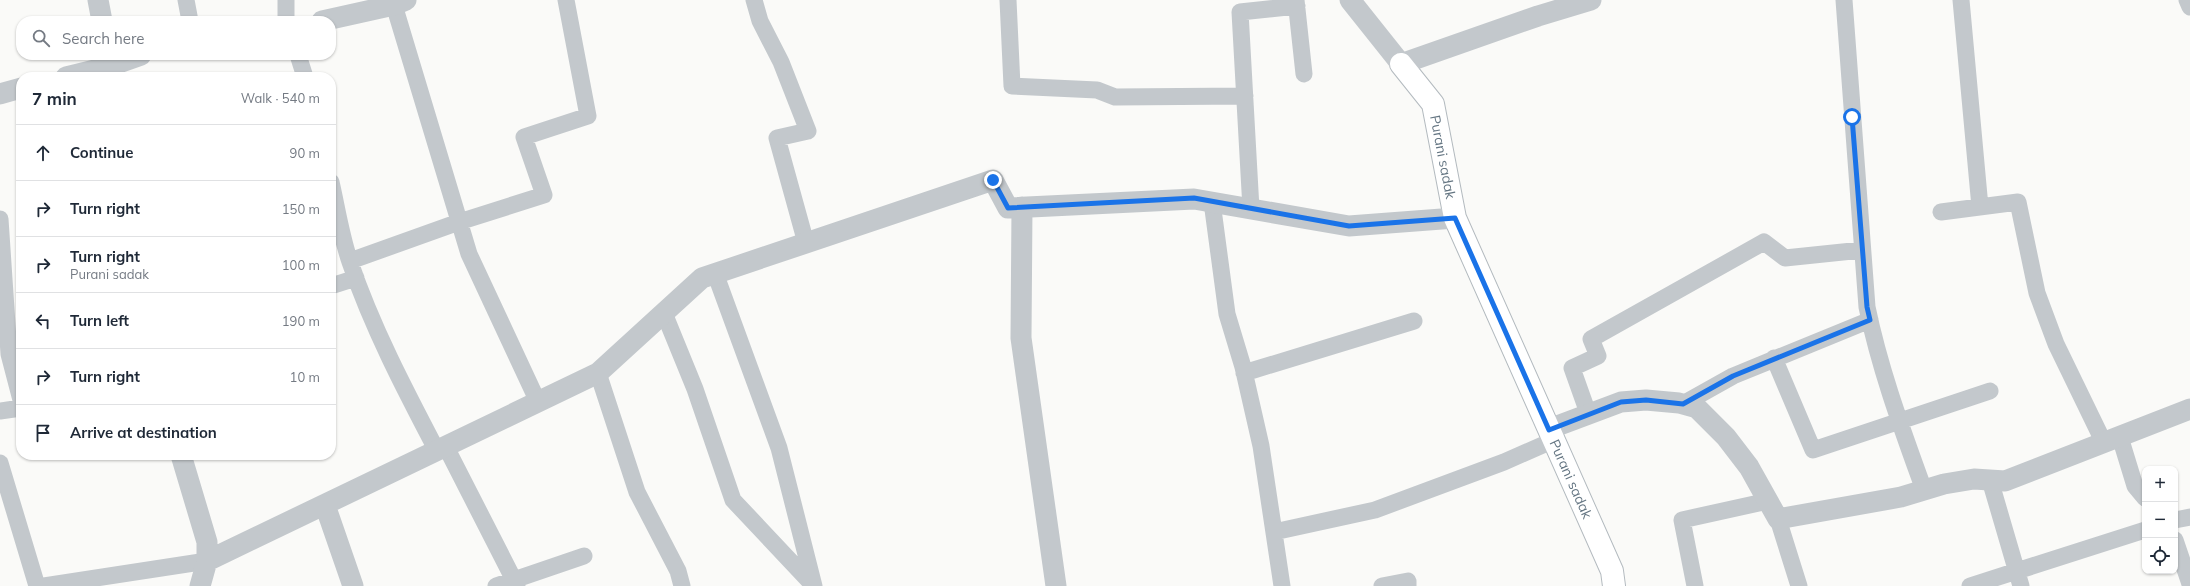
<!DOCTYPE html>
<meta charset="utf-8">
<style>
:root{--surface:#fff;--page:#f2f2f3;--text:#1f2937;--muted:#747a83;--line:#e0e1e3}
body{margin:0;font-family:Mulish,sans-serif;background:var(--page);color:var(--text)}
.controls{position:absolute;right:12px;bottom:12px;display:grid;overflow:hidden;border-radius:8px;box-shadow:0 1px 3px #0004}
.controls button{width:36px;height:36px;display:grid;place-items:center;padding:0;border:0;border-bottom:1px solid var(--line);background:var(--surface);color:var(--text);font:20px sans-serif}
.stop{position:absolute;width:12px;height:12px;margin:-9px;border:3px solid #1a73e8;border-radius:50%;background:#fff}
.stop.end{background:#1a73e8;border-color:#fff;box-shadow:0 1px 4px #0008}
.list{margin:0;padding:0;list-style:none}
h2{display:flex;justify-content:space-between;align-items:center;height:52px;margin:0;padding:0 16px;font-size:17px}
h2 small{font-size:13px;font-weight:400;color:var(--muted)}
.list li{display:grid;grid-template-columns:26px 1fr auto;gap:12px;align-items:center;box-sizing:border-box;height:56px;padding:0 16px;border-top:1px solid var(--line)}
.list b{display:block;font-size:15px;white-space:nowrap}
.list p{margin:0;font-size:13px;white-space:nowrap;color:var(--muted)}
.list em{font-size:13px;font-style:normal;color:var(--muted)}
.icon{flex:none;width:22px;height:22px;fill:none;stroke:currentColor;stroke-width:2;stroke-linecap:round;stroke-linejoin:round}
.map{position:relative;flex:none;width:2190px;height:586px;overflow:hidden}
.search{position:absolute;background:var(--surface);box-shadow:0 1px 3px #0004;left:16px;top:16px;width:320px;height:44px;display:flex;align-items:center;gap:10px;box-sizing:border-box;padding:0 14px;border-radius:16px;color:var(--muted);font-size:15px}
.panel{position:absolute;background:var(--surface);box-shadow:0 1px 3px #0004;left:16px;top:72px;width:320px;height:388px;border-radius:16px}
.map>svg:first-child{display:block}
</style>
<div class="map">
<svg width="2190" height="586" viewBox="0 0 2190 586">
<rect width="100%" height="100%" fill="#fafaf8"/>
<g fill="none" stroke-linecap="round" stroke-linejoin="round">
<g stroke="#b3babf" stroke-width="24">
<path id="secondary" d="M1401,64l32,40 22,114 157,353 2,15"/>
</g>
<path stroke="#c3c8cc" stroke-width="17" d="M186,0l4,21
M286,0v21
M754,0l6,21 21,41 27,69 -31,7 29,105
M1008,0l4,86 85,4 18,7 130,-1
M1296,0l8,74
M1844,0l23,307c13,63 35,122 57,183
M1961,0l19,207
M2187,0l3,7
M394,5l75,249 69,148
M298,55l7,22
M331,182c6,26 10,54 19,80 22,65 55,128 87,189
M1212,202l15,112 16,53 18,79 21,140
M1251,209l-11,-197 57,-6
M1941,212l77,-10 19,91 19,51 48,99
M0,219l9,135 12,46
M350,261l109,-39 85,-27 -20,-58 64,-21 -22,-116
M715,273l64,175 35,138
M331,286l25,-8
M664,313l31,76 38,111 80,85
M1774,358l39,92 177,-59
M598,373l39,119 41,79 4,15
M1244,373l170,-52
M1683,404l50,-28 137,-56
M0,411l21,-3
M1588,413l-16,-45 26,-12 -7,-17 173,-97 21,16 77,-8
M2120,437l15,49 10,12
M446,447l71,139
M0,463l37,123
M1990,480l31,106
M1778,519l21,67
M2175,520l15,-3
M1274,532l101,-22 129,-48 50,-22
M2175,540l15,44
M44,586l163,-25
M496,586l88,-30
M1382,586l26,-5v5
M1695,586l-13,-66 86,-19
M1970,586l175,-56"/>
<path stroke="#c3c8cc" stroke-width="21" d="M98,0l4,21
M1350,0l51,64 137,-48 53,-16
M322,21l72,-16 12,-5
M66,77l41,-10 34,-12
M0,94l21,-6
M1022,207l-1,131 35,248
M1549,429l72,-27 25,-2 33,3 18,5 29,29 23,30 29,52 123,-22 43,-13 30,-5 31,2 185,-72
M181,455l26,87v19l-7,25
M325,505l28,81
M207,561l391,-188 104,-95 291,-98 15,28 186,-9 155,27 106,-8"/>
<use href="#secondary" stroke="#fff" stroke-width="22"/>
</g>
<g fill="none" stroke-linecap="round" stroke-linejoin="round">
<path stroke="#1a73e8" stroke-width="5" d="M993,180l15,28 186,-10 155,28 106,-8 94,212 72,-28 25,-2 37,4 50,-28 137,-56 -3,-13 -15,-190"/>
</g>
<g text-anchor="middle" stroke-width="4" stroke-linejoin="round" paint-order="stroke">
<g font-size="14" fill="#657683" stroke="#fff">
<text transform="translate(1443 157) rotate(79)" y="5">Purani sadak</text>
<text transform="translate(1571 479) rotate(66)" y="5">Purani sadak</text>
</g>
</g>
</svg>
<div class="controls">
<button>+</button>
<button>−</button>
<button><svg class="icon" aria-label="locate" viewBox="0 0 24 24"><circle cx="12" cy="12" r="6"/><path d="M12 2v4M12 18v4M2 12h4M18 12h4"/></svg></button>
</div>
<div class="stop" style="left:1852px;top:117px"></div>
<div class="stop end" style="left:993px;top:180px"></div>
<div class="search"><svg class="icon" aria-label="search" viewBox="0 0 24 24"><circle cx="10" cy="10" r="6"/><path d="M15 15l6 6"/></svg>Search here</div>
<section class="panel">
<h2>7 min<small>Walk · 540 m</small></h2>
<ul class="list">
<li><svg class="icon" aria-label="ahead" viewBox="0 0 24 24"><path d="M12 20V5M6 11l6-6 6 6"/></svg><div><b>Continue</b></div><em>90 m</em></li>
<li><svg class="icon" aria-label="right" viewBox="0 0 24 24"><path d="M7 20v-9h11M14 6l5 5-5 5"/></svg><div><b>Turn right</b></div><em>150 m</em></li>
<li><svg class="icon" aria-label="right" viewBox="0 0 24 24"><path d="M7 20v-9h11M14 6l5 5-5 5"/></svg><div><b>Turn right</b><p>Purani sadak</p></div><em>100 m</em></li>
<li><svg class="icon" aria-label="left" viewBox="0 0 24 24"><path d="M17 20v-9H6M10 6l-5 5 5 5"/></svg><div><b>Turn left</b></div><em>190 m</em></li>
<li><svg class="icon" aria-label="right" viewBox="0 0 24 24"><path d="M7 20v-9h11M14 6l5 5-5 5"/></svg><div><b>Turn right</b></div><em>10 m</em></li>
<li><svg class="icon" aria-label="arrive" viewBox="0 0 24 24"><path d="M6 21V4h12l-3 4 3 4H6"/></svg><div><b>Arrive at destination</b></div></li>
</ul>
</section>
</div>
